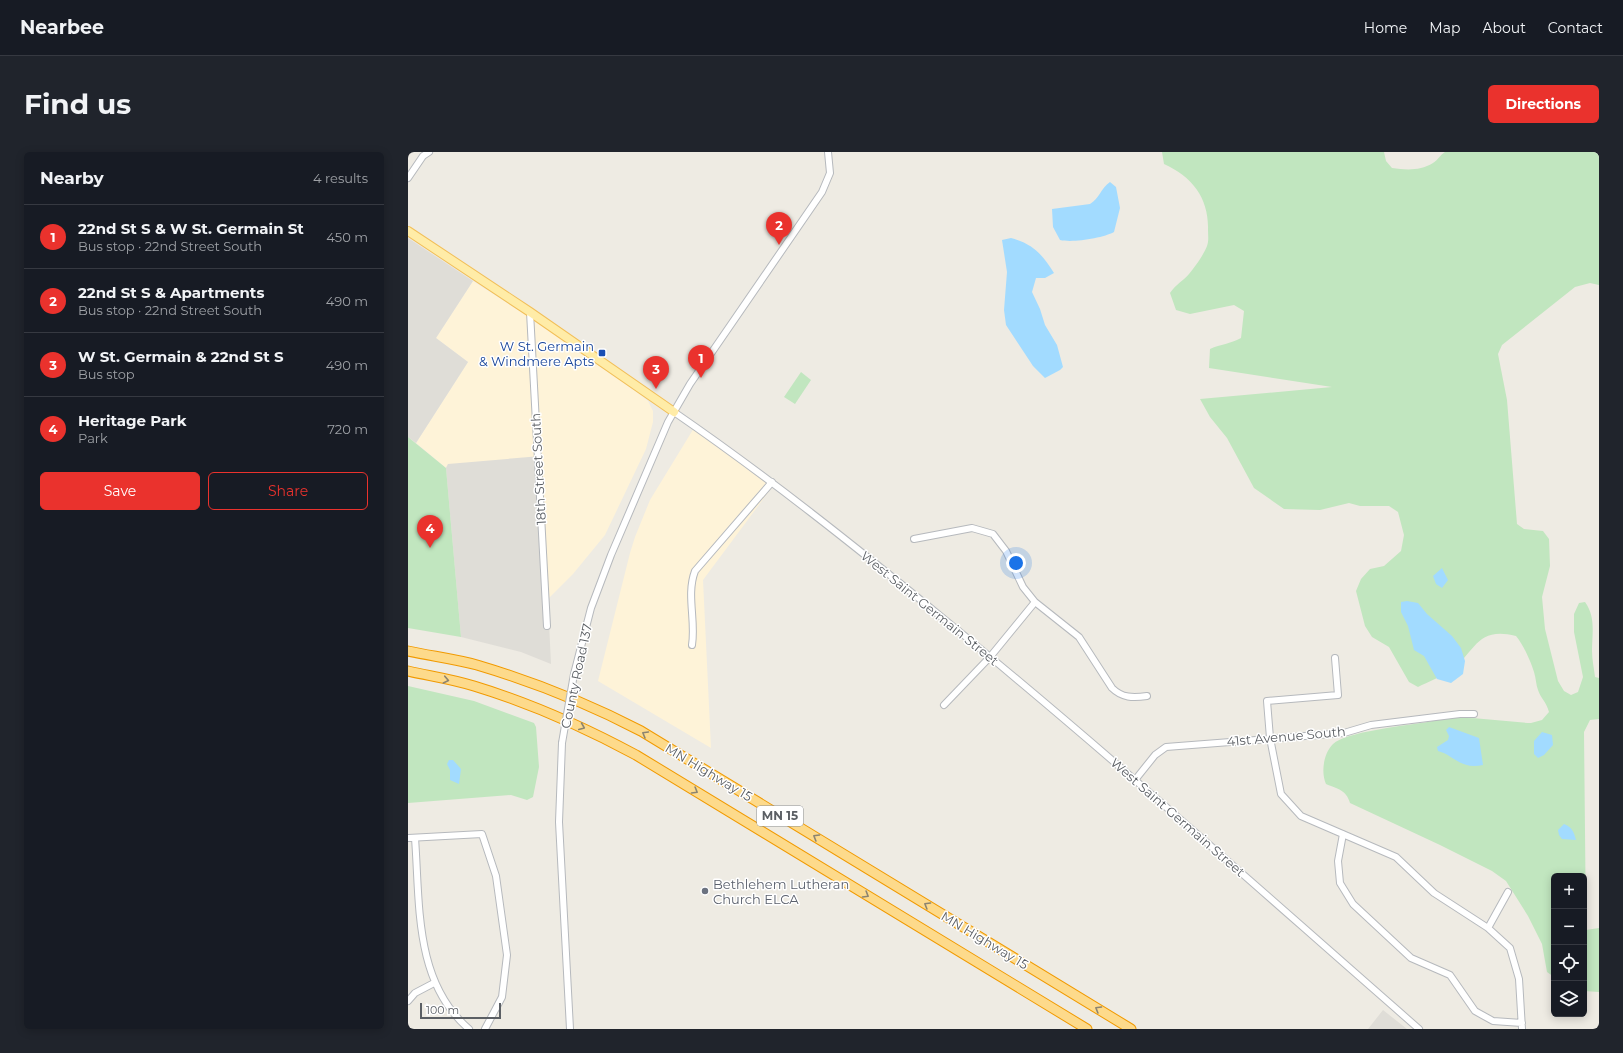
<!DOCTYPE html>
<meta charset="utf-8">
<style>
:root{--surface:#171b24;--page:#20242c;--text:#f1f3f6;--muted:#9ea1a6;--line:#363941;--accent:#ea322d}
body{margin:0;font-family:Montserrat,sans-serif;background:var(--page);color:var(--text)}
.controls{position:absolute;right:12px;bottom:12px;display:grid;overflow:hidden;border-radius:6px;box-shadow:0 2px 10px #0003}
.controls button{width:36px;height:36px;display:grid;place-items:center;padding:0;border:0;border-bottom:1px solid var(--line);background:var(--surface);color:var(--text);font:20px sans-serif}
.scale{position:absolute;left:12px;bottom:10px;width:81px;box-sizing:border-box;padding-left:4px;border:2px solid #5b5f64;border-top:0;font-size:11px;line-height:14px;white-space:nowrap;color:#5b5f64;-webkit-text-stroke:3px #fff;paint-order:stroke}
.you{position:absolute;left:608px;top:411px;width:14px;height:14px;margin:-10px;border:3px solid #fff;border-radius:50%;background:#1a73e8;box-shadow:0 0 0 6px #1a73e833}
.badge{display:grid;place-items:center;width:26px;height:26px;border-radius:50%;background:var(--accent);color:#fff;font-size:13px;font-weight:700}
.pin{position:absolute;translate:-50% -33px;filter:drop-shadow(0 1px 2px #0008)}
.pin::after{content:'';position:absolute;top:21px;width:14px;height:12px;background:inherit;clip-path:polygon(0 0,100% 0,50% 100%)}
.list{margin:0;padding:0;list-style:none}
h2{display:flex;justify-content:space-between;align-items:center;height:52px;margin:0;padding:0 16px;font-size:17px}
h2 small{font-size:13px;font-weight:400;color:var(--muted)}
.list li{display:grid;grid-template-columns:26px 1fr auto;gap:12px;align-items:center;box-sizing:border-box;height:64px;padding:0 16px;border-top:1px solid var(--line)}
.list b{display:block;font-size:15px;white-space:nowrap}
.list p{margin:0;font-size:13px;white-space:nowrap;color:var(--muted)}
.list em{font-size:13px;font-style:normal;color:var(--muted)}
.actions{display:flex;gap:8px;padding:12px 16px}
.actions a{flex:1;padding:9px 0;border:1px solid var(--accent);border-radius:6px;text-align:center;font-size:14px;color:var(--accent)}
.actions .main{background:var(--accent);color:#fff}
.icon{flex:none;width:22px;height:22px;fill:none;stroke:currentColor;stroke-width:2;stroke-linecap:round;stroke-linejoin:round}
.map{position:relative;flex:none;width:1191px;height:877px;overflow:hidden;border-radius:6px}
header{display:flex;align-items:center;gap:24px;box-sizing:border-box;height:56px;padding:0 20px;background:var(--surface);border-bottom:1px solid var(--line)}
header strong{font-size:19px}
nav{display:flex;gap:22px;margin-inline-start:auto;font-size:14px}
.intro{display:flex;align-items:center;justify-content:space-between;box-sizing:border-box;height:96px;padding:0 24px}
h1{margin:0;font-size:28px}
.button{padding:10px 18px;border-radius:6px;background:var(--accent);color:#fff;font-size:14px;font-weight:700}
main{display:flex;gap:24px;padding:0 24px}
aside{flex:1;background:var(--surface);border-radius:6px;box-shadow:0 2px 10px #0003}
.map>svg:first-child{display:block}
</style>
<header>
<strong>Nearbee</strong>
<nav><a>Home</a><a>Map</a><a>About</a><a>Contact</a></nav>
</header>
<div class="intro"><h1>Find us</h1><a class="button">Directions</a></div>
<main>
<aside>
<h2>Nearby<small>4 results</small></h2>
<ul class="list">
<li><span class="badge">1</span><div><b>22nd St S &amp; W St. Germain St</b><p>Bus stop · 22nd Street South</p></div><em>450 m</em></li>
<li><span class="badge">2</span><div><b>22nd St S &amp; Apartments</b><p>Bus stop · 22nd Street South</p></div><em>490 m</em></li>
<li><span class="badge">3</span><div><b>W St. Germain &amp; 22nd St S</b><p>Bus stop</p></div><em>490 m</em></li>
<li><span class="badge">4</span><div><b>Heritage Park</b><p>Park</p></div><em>720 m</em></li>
</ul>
<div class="actions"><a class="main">Save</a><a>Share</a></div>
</aside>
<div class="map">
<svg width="1191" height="877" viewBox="0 0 1191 877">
<rect width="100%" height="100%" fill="#eeebe3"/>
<path fill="#fef3d8" d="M65,129l61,39 104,73 10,8 5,10v11l-7,27 -41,86 -32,39 -25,25 -100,-135 -2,4 -30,-25 52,-81 -32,-24z
M286,276l79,58 -70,94 8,168 -113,-67 32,-128 5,-16 15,-37z"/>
<path fill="#dfddd7" d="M0,86l65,43 -37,57 32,24 -52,81 -8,-6z
M133,304l10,208 -30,-12 -60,-15 -15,-169 2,-4z
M975,858l24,19h-39z"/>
<path fill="#c1e6bf" d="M754,0h222l2,9 6,7c14,2 28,3 41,-5 5,-3 7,-8 12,-11h154v133l-9,-2 -15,4 -73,58 -4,9 9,46 10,124 7,5 19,2 6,8 1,27 -8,31 3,32 13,52 6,10 7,4 7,-3 5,-15 -9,-45v-18l5,-11 6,-1c11,15 7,32 7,49 0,9 2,17 3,26l4,1v41l-9,1 -6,12 2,198 13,-2v64l-15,-1v-115h-30v101l-7,-5 -5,-28 -14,-28 -22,-35 -14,-10 -52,-26 -90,-42c-4,-13 -12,-14 -24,-19 -5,-11 -3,-30 7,-40 13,-12 69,-18 88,-21 10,-1 20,-5 30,-5 27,-1 53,4 80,5l11,-3 7,-8c-3,-11 -8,-13 -11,-22 -2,-5 -2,-12 -4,-18 -3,-10 -11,-28 -18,-36 -40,-10 -40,16 -65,34 -10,7 -23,12 -33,17l-9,-5 -20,-35 -17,-10 -7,-11 -9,-35 5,-12 9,-10 14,-3 17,-15 3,-16 -6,-23 -9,-6h-29l-11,-3 -29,7 -36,-1 -30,-21 -27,-50 -17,-21 -10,-18 132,-12 -123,-19 1,-19c11,-5 20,-5 31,-11l3,-27 -10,-6 -44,9 -14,-4 -6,-17c6,-9 13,-12 19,-19 6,-7 15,-20 18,-28 2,-5 1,-11 1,-16 1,-31 -15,-53 -44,-66z
M393,220l10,8 -16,24 -11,-7z
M0,285l38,31 15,169 -53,-9z
M0,534l66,15 60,22 2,4 3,40 -6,30 -6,3 -16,-5 -103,8z"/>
<path fill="#a2dbff" d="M702,30l6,5 4,21 -6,24c-11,6 -41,11 -54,8l-7,-13 -1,-18 38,-5c9,-5 11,-16 20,-22z
M603,86c22,6 31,16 43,35l-9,5h-9l-4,14 8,17 5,16 12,20 6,22 -3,3 -15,8 -12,-12 -27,-41 -2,-15 3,-38 -5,-32z
M1034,416l6,12 -6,8 -6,-4 -3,-8z
M999,449l11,2 9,11 25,22 9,12 4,13 -2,13 -12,9 -14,-4 -13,-23 -10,-6 -6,-24 -7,-14v-10z
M1041,575l30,11 4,27c-23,5 -29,-10 -45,-14l-1,-4 11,-7 1,-4 -3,-6z
M1134,580l10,3 1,10 -9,10 -6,3 -4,-4v-13z
M41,608h4l8,9 -2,15 -9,-4v-10l-3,-6z
M1156,672c8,3 10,8 12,16l-14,-1 -3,-4 -1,-5z"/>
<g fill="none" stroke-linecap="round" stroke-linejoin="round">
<g stroke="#b6b9bd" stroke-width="8">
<path id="minor" d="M0,26l15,-22 6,-4
M122,160l17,314
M266,260c93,64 182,135 270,207 162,132 317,272 475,410
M506,387l58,-11 21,6 13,17 17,36 12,15 44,35 33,51c10,10 21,10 35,8
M284,493c4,-25 -6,-50 3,-74l77,-89
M927,506l3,37 -71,6 3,37 11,56 20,22 95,41 38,36 54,35 22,20 9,31 3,50
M166,522l17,-66 20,-53 57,-133 22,-38 132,-192 8,-19 -2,-21
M536,553l46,-48 45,-55
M154,591l-3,79 11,207
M727,628l20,-25 11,-8 178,-14 27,-8 89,-11h14
M935,682l-5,27 2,22 13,21 58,54 39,17 25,36 18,10 29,2
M0,686l74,-4 14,42 11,79 -5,42 -17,32
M7,686c5,66 -1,144 54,191
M1080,776l20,-36
M0,849l7,-8 19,-10"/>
</g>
<g stroke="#f2bf58" stroke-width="10">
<path id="major" d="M0,79l122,81 144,100"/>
</g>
<g stroke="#f19a00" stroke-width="11">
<path id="highway" d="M0,499c23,5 47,8 69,14 57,17 112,39 164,66l490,298
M0,519c22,5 44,8 66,15 56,17 110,41 162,69l451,274"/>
</g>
<use href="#minor" stroke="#fff" stroke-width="6"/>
<use href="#major" stroke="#ffeca7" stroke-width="8"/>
<use href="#highway" stroke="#fdda8b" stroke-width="9"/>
<g stroke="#b6b9bd" stroke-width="8" stroke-linecap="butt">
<path id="minor-bridge" d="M154,591l12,-69"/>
</g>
<use href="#minor-bridge" stroke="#fff" stroke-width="6"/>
</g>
<defs><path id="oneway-chevron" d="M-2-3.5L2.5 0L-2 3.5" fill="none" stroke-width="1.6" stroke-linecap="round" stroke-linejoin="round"/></defs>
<g stroke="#8c8470">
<use href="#oneway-chevron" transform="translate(38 528) rotate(12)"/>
<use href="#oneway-chevron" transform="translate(174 575) rotate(23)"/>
<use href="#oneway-chevron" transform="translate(237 582) rotate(-150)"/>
<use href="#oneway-chevron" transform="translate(287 639) rotate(31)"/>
<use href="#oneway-chevron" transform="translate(408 685) rotate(-149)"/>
<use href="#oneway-chevron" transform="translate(458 743) rotate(31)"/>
<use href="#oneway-chevron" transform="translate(519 753) rotate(-149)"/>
<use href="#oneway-chevron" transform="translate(690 857) rotate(-149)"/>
</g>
<rect fill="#1a4fb4" stroke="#fff" stroke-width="1.5" x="190" y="197" width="8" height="8" rx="2"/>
<circle fill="#6b7280" stroke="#fff" stroke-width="1.5" cx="297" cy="739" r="4"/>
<g text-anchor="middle" stroke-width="3" stroke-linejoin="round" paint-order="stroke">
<rect fill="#fff" stroke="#8c8f92" stroke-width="1" x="349" y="654" width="46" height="20" rx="3"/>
<g font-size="12" font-weight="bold" fill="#5b5f64">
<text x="372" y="668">MN 15</text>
</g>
<g font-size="13" fill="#164399" stroke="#fff" text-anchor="end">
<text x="186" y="199">W St. Germain<tspan x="186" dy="15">&amp; Windmere Apts</tspan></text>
</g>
<g font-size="13" fill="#5b5f64" stroke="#fff">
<text transform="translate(130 317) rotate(-93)" y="5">18th Street South</text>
<text transform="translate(522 456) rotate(39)" y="5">West Saint Germain Street</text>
<text transform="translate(168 524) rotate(-78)" y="5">County Road 137</text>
<text transform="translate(878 584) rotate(-5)" y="5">41st Avenue South</text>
<text transform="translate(301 620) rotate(31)" y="5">MN Highway 15</text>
<text transform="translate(770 665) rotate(41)" y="5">West Saint Germain Street</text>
<text transform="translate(577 788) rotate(31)" y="5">MN Highway 15</text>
</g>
<g font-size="13" fill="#5b616d" stroke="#fff" text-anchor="start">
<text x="305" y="737">Bethlehem Lutheran<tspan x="305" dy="15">Church ELCA</tspan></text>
</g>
</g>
</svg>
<div class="controls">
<button>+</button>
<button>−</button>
<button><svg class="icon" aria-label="locate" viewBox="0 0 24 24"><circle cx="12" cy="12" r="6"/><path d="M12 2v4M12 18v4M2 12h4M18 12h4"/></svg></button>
<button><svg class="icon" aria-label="layers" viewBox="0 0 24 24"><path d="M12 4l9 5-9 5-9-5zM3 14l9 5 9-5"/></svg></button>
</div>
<div class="scale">100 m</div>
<div class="you"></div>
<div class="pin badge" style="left:293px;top:226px">1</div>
<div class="pin badge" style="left:371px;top:93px">2</div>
<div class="pin badge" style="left:248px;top:237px">3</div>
<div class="pin badge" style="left:22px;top:396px">4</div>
</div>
</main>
